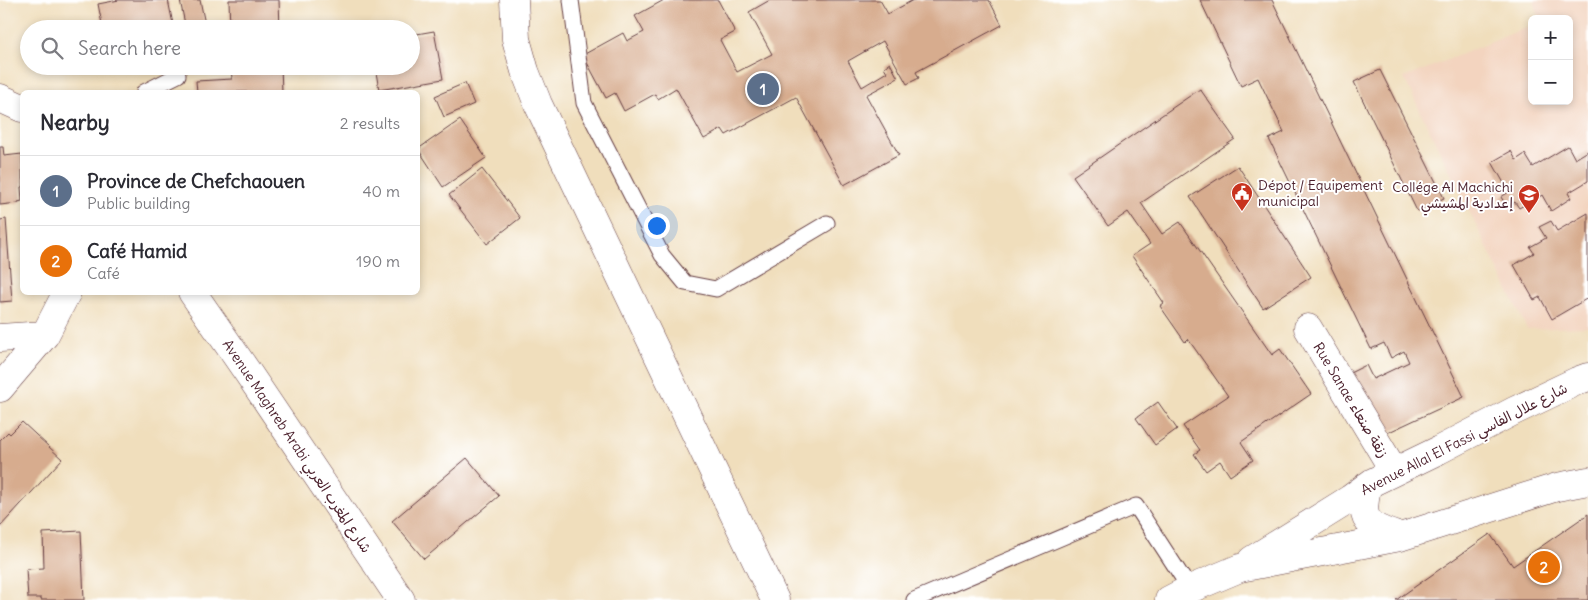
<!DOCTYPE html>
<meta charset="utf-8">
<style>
:root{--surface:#fff;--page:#f7f7f7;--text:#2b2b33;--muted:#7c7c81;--line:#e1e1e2;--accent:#db2777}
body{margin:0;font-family:Delius,"Playpen Sans Arabic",sans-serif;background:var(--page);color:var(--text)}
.controls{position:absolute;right:15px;top:15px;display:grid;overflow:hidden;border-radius:8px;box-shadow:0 2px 8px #0003}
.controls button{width:45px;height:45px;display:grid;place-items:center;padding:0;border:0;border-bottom:1px solid var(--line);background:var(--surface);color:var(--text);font:25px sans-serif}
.you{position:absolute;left:656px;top:225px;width:18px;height:18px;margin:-12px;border:4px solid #fff;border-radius:50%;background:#1a73e8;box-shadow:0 0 0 8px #1a73e833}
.badge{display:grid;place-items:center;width:32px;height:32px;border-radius:50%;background:var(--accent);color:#fff;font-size:16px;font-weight:700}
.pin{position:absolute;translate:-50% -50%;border:2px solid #fff;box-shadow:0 1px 5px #0006}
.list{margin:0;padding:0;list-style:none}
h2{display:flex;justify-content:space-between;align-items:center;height:65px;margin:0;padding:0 20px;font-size:21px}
h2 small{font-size:16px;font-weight:400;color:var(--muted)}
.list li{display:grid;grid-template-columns:32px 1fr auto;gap:15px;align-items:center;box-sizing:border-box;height:70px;padding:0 20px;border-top:1px solid var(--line)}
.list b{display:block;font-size:19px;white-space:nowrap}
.list p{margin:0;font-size:16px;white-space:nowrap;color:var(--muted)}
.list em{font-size:16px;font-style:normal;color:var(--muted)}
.icon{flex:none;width:28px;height:28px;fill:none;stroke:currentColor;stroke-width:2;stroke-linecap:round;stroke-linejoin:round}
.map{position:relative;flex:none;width:1588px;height:600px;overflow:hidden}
.search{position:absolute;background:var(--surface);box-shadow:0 2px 8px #0003;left:20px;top:20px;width:400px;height:55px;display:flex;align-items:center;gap:12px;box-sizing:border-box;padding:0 18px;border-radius:28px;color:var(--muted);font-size:19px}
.panel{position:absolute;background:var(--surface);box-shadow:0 2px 8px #0003;left:20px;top:90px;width:400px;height:205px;border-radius:8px}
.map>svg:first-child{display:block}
</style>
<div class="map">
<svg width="1588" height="600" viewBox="0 0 1588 600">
<rect width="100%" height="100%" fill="#fff"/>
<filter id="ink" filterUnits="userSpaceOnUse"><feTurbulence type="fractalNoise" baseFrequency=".02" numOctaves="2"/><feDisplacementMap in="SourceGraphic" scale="10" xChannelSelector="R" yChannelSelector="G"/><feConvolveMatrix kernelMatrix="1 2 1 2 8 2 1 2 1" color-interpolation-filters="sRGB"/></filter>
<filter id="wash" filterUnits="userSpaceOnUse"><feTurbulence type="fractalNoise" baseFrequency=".0096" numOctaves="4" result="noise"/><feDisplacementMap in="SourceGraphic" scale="20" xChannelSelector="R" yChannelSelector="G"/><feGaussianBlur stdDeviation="1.12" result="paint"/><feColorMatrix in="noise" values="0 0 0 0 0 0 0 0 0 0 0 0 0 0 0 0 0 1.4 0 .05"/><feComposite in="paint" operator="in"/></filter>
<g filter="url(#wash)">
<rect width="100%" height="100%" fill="#f0debc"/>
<path fill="#f3d4bf" d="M1534,0h54v327l-61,2 -123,-251 128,-53v76h37v-82h-30z"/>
<g id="blocks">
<path fill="#d7ac8e" d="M119,0h49l6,29h-71l-5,-25z
M180,0h20l6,29h-20z
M229,0h50l1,29h-50z
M664,0h54l17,32 -15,8 17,32 35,-18 -23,-42 21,-12h110l8,14 25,-14h76l13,25 -86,47 3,6 -12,6 -24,-43 -35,20 14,26 25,-15 -3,-5 6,-4 8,15 -32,17 33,60 -55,30 -48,-88 -70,38 -4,-6 -18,10 -28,-51 -18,11 -3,-5 -31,17 -9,-18 -9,5 -23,-43 40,-22 4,8 17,-9 -9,-16z
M1200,0h72l192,397 -90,42 -30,-63 22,-11 7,14 36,-17 -5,-11 -13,7 -7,-15 -13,6 -102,-210 15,-7 -26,-54 -17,8z
M434,31l9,48 -64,11 -4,-24h36v-31z
M231,66h50l1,26h-85l-1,-11 36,-2z
M1380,70l64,128 -27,13 -63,-129z
M465,83l9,21 -30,13 -9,-21z
M1200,89l35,50 -94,64 21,31 18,-12 92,133 8,-6 31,45 -70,48 12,18 -23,16 -10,-15 -14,10 -12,-17 6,-4 -17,-24 45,-30 -40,-57 -3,3 -25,-36 4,-3 -32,-47 18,-12 -22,-32 -20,14 -35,-50z
M460,120l26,38 -43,29 -25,-38z
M1568,146l7,13 13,-8v30l-20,12 3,5 -20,13 -9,-16 -23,13 -4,-6 -8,5 -6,-10 8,-5 -17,-30 19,-11 5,9 9,-6 8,13z
M0,147h3l1,9 18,-2v33h-1l1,14 -4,1v1l-18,2z
M1238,166l73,111 -48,31 -73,-111z
M482,169l38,49 -33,26 -38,-49z
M1588,213v85l-36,21 -12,-22 -6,3 -20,-35 20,-12 -4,-6 16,-9 -7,-11 12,-6 6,10z
M6,219l6,82 -12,1v-82z
M1158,402l19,27 -22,16 -19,-27z
M22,422l40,37 -62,68v-87l8,-8 2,2z
M467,458l32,38 -75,63 -32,-38z
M1588,514v86h-192l94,-66 23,32z
M81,531l3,69h-43v-2h-13l-2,-29 18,-1 -1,-35z"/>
</g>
</g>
<g filter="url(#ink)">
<use href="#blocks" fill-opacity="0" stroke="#633c41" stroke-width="1"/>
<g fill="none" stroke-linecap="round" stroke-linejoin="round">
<g stroke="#633c41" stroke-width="17">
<path id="lane" d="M571,0l13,103 78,152 23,28 31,6 111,-66
M144,92l34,-17
M914,600l222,-94 54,83"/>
</g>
<g stroke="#633c41" stroke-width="29">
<path id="street" d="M1308,328l86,143
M0,338l45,-3
M0,388l45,-53 22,-43"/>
</g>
<g stroke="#633c41" stroke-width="29">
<path id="secondary" d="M514,0l2,39 9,32 13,33 237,496
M0,98l22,10
M192,292l56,81 153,227
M1367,486c-1,8 -4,20 -2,28 3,14 24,19 35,23
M1252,560l98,-61 23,-17 66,-32 75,-39 63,-30 11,-4
M1169,600l21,-11 50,-21 160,-31 157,-50 31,-6"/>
</g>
<use href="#lane" stroke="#fff" stroke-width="15"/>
<use href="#street" stroke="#fff" stroke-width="28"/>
<use href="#secondary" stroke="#fff" stroke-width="28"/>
</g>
</g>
<defs>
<g id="civic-pin" transform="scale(1.125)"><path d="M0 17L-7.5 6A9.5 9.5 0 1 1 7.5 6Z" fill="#c8321e" stroke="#fff"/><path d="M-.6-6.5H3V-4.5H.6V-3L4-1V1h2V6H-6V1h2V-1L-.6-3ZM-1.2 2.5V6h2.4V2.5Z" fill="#fff"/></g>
<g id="university-pin" transform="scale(1.125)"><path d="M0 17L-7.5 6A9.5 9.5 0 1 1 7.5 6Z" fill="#c8321e" stroke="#fff"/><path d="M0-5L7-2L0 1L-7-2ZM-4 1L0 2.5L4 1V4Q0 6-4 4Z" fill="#fff"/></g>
</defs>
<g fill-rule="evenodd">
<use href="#civic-pin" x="1242" y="193"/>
<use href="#university-pin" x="1529" y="195"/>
</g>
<g text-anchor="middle" stroke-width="4" stroke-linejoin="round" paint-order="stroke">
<g font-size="14" fill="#4a1f2b" stroke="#fff" text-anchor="start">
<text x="1258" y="190">Dépot / Equipement<tspan x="1258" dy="16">municipal</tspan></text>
<text x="1513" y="192" text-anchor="end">Collége Al Machichi<tspan x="1513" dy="16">إعدادية المشيشي</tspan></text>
</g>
<g font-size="14" fill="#4a1f2b" stroke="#fff">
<text transform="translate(1351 400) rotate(59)" y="5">Rue Sanae زنقة صنعاء</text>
<text transform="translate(1464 439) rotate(-27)" y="5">Avenue Allal El Fassi شارع علال الفاسي</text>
<text transform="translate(297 446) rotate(56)" y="5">Avenue Maghreb Arabi شارع المغرب العربي</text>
</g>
</g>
</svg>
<div class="controls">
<button>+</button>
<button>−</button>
</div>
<div class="you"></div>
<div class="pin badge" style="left:763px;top:89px;background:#5c6f8a">1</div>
<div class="pin badge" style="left:1544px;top:567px;background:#e8710a">2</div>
<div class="search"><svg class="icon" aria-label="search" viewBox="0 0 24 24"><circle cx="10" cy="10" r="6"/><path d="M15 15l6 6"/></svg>Search here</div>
<section class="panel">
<h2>Nearby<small>2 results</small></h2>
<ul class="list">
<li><span class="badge" style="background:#5c6f8a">1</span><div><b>Province de Chefchaouen</b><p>Public building</p></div><em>40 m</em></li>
<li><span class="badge" style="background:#e8710a">2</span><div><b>Café Hamid</b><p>Café</p></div><em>190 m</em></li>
</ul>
</section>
</div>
